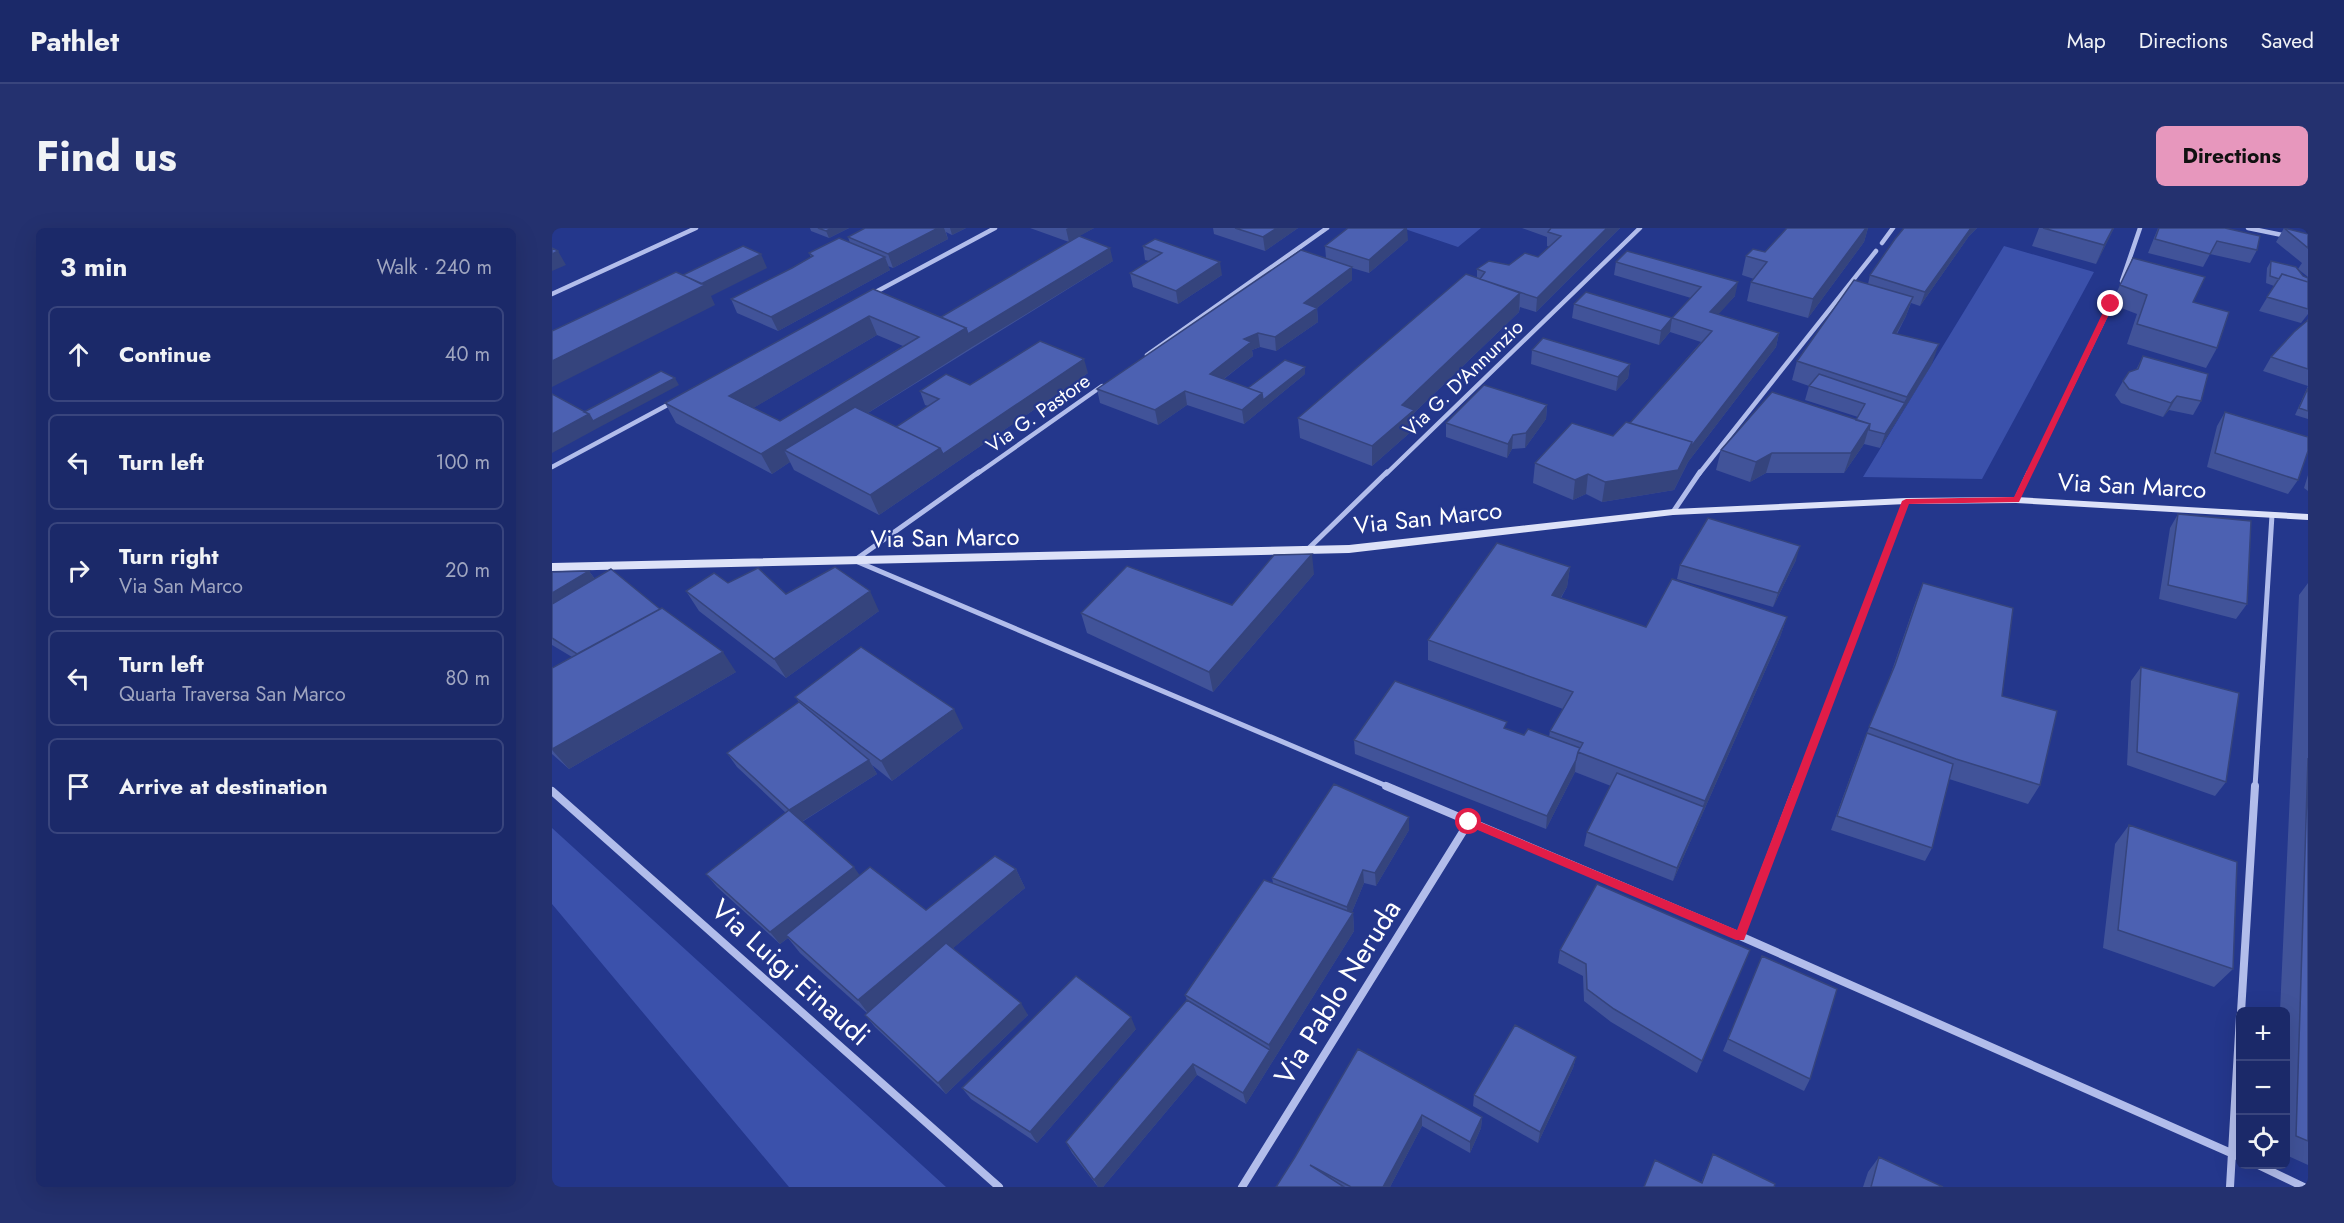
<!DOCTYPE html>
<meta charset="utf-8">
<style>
:root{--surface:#1b2969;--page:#24316f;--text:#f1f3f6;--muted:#a0a6c0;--line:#39457d;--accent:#e797bd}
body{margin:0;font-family:Jost,sans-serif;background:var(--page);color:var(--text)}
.controls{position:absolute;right:18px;bottom:18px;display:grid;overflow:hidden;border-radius:9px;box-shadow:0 6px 24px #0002}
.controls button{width:54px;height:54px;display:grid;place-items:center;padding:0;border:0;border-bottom:2px solid var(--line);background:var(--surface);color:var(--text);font:30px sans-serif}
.stop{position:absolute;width:18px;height:18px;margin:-14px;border:4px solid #e11d48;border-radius:50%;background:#fff}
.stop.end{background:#e11d48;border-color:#fff;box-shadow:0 2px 6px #0008}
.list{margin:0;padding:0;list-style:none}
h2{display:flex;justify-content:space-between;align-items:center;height:78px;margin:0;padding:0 24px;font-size:26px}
h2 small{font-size:20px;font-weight:400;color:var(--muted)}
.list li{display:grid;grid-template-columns:39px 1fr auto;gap:18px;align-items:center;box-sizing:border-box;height:96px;margin:0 12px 12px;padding:0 12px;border:2px solid var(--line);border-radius:9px}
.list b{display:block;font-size:22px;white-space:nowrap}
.list p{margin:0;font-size:20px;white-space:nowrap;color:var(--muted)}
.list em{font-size:20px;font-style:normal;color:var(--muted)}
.icon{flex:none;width:33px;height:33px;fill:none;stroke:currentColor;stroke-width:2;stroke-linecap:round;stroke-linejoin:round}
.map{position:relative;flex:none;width:1756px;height:959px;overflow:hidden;border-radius:9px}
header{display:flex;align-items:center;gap:36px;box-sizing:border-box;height:84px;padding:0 30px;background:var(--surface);border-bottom:2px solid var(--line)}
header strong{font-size:28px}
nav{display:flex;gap:33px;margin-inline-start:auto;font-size:21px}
.intro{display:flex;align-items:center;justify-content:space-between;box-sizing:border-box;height:144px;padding:0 36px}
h1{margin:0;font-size:42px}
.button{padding:15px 27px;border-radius:9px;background:var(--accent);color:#111;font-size:21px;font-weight:700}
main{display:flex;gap:36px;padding:0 36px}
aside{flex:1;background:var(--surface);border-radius:9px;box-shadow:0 6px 24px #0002}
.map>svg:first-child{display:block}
</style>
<header>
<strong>Pathlet</strong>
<nav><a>Map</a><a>Directions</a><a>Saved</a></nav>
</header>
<div class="intro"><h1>Find us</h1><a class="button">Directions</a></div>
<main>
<aside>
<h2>3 min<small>Walk · 240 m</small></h2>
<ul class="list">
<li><svg class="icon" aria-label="ahead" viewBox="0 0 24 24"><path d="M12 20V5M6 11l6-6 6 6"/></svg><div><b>Continue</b></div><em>40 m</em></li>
<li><svg class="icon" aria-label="left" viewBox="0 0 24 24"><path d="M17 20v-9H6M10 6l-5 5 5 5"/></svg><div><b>Turn left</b></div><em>100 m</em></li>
<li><svg class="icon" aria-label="right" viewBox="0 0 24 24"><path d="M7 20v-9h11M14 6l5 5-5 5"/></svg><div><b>Turn right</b><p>Via San Marco</p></div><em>20 m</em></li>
<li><svg class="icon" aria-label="left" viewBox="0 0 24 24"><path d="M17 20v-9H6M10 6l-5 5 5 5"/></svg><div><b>Turn left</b><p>Quarta Traversa San Marco</p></div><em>80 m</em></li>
<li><svg class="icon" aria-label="arrive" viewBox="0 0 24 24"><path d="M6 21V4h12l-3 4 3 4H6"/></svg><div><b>Arrive at destination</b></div></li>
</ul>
</aside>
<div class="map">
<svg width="1756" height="959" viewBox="0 0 1756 959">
<rect width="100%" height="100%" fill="#24378c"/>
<path fill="#3b51ab" d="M850,0h79l-23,19z
M1452,18l90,26 -112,207 -119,-2z
M0,600l394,359h-157l-237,-283z"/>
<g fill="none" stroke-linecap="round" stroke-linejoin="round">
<path stroke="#b2bdeb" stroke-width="4.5" d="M1696,0l39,8
M1330,15l11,-15
M1570,53l18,-53
M0,66l144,-66
M320,66l123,-66
M595,127l180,-127
M0,239l121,-65
M425,246l125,-88
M834,246l254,-246
M1147,246l177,-223
M1477,246l86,-178"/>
<path stroke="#b2bdeb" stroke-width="5" d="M1464,272l13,-28
M1121,284l27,-40
M755,322l80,-78
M303,332l124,-88
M306,334l531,225
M1245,559l109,-286
M1703,559l17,-272"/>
<path stroke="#b2bdeb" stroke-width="8" d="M834,558l354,150 500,221
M0,563l447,396
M1188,708l57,-150
M1689,784l14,-226
M1704,936l48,23
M690,959l227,-365
M1678,959l10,-171"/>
<path fill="#dde2f8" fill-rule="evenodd" d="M1464,269l292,17v6l-292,-17 -110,1 -233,11 -324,38 -797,18v-8l797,-18 324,-36 233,-11z"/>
</g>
<path fill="#415399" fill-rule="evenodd" d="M258,0h39l-20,10 -18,-7z
M313,0h101l-14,7 -6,-3 2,7 -55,29 -5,-2 2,4 -112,61 -41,-18 -6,-14 61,-31 19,-11 -2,-4 41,-10 -2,-6z
M478,0h64l-15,8 34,25 -245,152 28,14 32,-21 -3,-1 -5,-14 168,-18 -209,142 -85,-45 -4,-8 -18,12 -96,-51 -11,-20 208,-114 68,28 128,-75zM325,107l26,11 -123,75 -27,-13z
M661,0h85l-33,23 -51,-17z
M970,0h98l-84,84 -16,-5 -1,5 -105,101v16l-42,37 -72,-28 -2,-20 179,-140v-9l32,-4 29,-8 12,-10 -3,-1v-9z
M1235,0h81l-4,14 -56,76 -61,-17 4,-19 3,-3 -12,-4 4,-19 19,-4z
M1352,0h73l-8,8 -49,70 -9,-3 -5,13 -9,18 35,30 -52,84 -16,-4 -20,29h-78l-16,9 -34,-12 5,-20 135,-30 2,-3 -53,-17 4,-14 -17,-6 5,-19 71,-77 2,-9z
M1487,0h75l-18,36 -64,-18z
M1606,0h67l32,22 -7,13 -40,-9 -7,13 -55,-14z
M1732,0l24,6v43l-10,-8 4,-6 -26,-21z
M856,12l-39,33 -17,-5v12l-35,28 1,14 -42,29 -16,-4 -8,3 1,6 -29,23 24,9 57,-14 -61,50 -57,-19 -29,20 -58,-22 -3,-14 229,-131 -1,-12z
M591,18l79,29 -44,29 -45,-17 -3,-14 19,-12 -4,-1z
M1581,30l60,44 24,46 -11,20 -79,-24 10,-30 -26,-10z
M1719,33l32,15 5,2v36l-7,9 -42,-12 15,-25 -8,-3 1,-15z
M1064,34l119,34 -17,18 61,19 -3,14 -88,115 -14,28 -72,12 -16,-8 -13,6 -40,-17 2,-20 78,-27 17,-13 71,-81 -31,-10 -11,13 -87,-27 2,-14 98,14 19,-20 -77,-23z
M1756,92v99l-13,-4 13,-29 -45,-15 8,-14z
M980,122l98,14 -2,14 -12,13 -85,-27z
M1591,128l58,45 -8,14 -24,-5 -6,7 -42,-14 -6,-8 8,-14 13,-11z
M995,177l-1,14 -21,29 -13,1 -5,9 -61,-21v-14z
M1673,184l73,68 -10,14 -81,-27 10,-41z
M1756,247v16l-4,-3z
M1626,286l69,90 -11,15 -77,-20 11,-71z
M1244,332l-23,47 -96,-28 3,-14z
M1018,339l-3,20 -6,11 85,29 141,-10 -7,20 -107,244 -89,-35 3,-14 24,-46 -36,-14 -29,57 -191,-75 -1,-14 152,-11 18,6 25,2 1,-6 13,-22 -135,-49v-20z
M37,343l6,8 141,93 -167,97 -17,-15v-86l20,-11 -20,-12v-73z
M762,346l-101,118 -126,-59 -6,-20 151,-8z
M176,355l58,11 93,17 -93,67 -87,-67 -13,-20z
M1371,355l79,113 38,89 -12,19 -79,-25 -17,69 -7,13 -94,-31 30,-83 26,-62 28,-82z
M1756,355v582l-22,-10v-144h-6l19,-416z
M1589,439l85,115 -11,14 -88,-31 4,-84z
M243,469l168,31 -71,53 -20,-16 5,9 -75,48 57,53 67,35 90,-41 9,19 -72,60 75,67 -82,79 -71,-67 -10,-12 2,-2 -67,-60 -12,-15 -8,6 -63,-57 -11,-13 80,-61 -49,-46 -10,-14 72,-51z
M1577,597l104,144 -19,18 -111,-39 12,-104z
M857,602l-33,56 -12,-3 -12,29 1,1 1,18 -108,173 -49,-29 -94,112h-5l-26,-34 -6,-11 121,-142 -2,-5 88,-112 -1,-5z
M1008,722h190l-53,123 -86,-51 -27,-21 -1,-25 -25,-13z
M1210,728l48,123 -6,12 -81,-40z
M584,801l-99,114 -66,-44 -9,-11z
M806,821l124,68 -1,11 -11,25 -48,-27 -32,61h-114l19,-30z
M1024,829l-3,11 -35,75 -65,-37 1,-11z
M1161,926l61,33 -73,-4z
M1327,929l64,30h-80l5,-15z"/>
<path fill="#35447d" d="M280,0h17l-20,10 -3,-7z
M386,0h6l4,11 -55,29 -5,-14z
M398,0h16l-14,7z
M516,0h26l-25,14 -3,-13z
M725,0h21l-33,23 -2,-14z
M854,0h1l1,12 -39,33v-13z
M1055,0h13l-84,84 1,-14z
M1314,0h2l-4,14 -56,76 5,-19z
M1419,0h6l-8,8 -49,70 5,-14z
M1561,0h1l-18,36 8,-19z
M558,20l3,13 -141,86 -174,110 -14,-7 6,12 -18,12 -11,-20 205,-126z
M6,23l8,14 -14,6v-17z
M209,26l6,14 -56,28 4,9 -163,82v-26l145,-75z
M333,29l5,13 -112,61 -7,-14z
M668,34l2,13 -44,29 -2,-13z
M800,39v13l-35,28 1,14 -42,29 -1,-14 29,-34z
M1186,54l-3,14 -27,30 2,-14z
M968,65l-1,19 -105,101v16l-42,37v-20l30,-41z
M1361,69l-7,19 -20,36 7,-19z
M317,88l8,19 -137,81 -11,-20z
M1120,90l-2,14 -11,13 2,-14z
M706,105l2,14 -8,3 1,6 -41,32 -2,-14 34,-35z
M1227,105l-3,14 -88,115 -14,28 -72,12 3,-20z
M1387,116l-7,20 -52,84 5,-14z
M532,131l4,14 -209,142 -9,-20 70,-47z
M1078,136l-2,14 -12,13 2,-14z
M753,139v7l-61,50 -2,-14 20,-17z
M123,150l4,7 -81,43 -5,-7z
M633,163l2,14 -29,20 -3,-15z
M1625,168l-8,14 -6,7 8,-14z
M995,177l-1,14 -21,29 1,-15z
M37,186l9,14 -46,25v-19z
M1318,196l-6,20 -20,29 7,-20z
M961,207l-1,14 -5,9 1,-14z
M1220,225l-6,20 -16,9 6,-20z
M1036,246l-2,20 -13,6 2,-20z
M1248,318l-4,14 -23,47 5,-14z
M760,326l2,20 -101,118 -4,-20z
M1018,339l-3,20 -17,28 2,-20z
M37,343l10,14 -47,29v-21z
M318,363l9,20 -93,67 -12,-19z
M1235,389l-7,20 -107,244 4,-13 28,-67z
M171,424l13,20 -167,97 -17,-19v-1z
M402,481l9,19 -71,53 -11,-20z
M317,532l8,14 -79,50 -9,-14z
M1024,532l-1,12 -29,57 1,-13z
M857,589v13l-33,56 -1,-13z
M302,639l9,13 -77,55 2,3 -8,6 -10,-12z
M464,641l9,19 -154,129 -13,-17z
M811,642l1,13 -15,36 4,-6 1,18 -108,173 -3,-11 27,-43 -1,-5 79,-125 -1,-13z
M469,775l7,12 -82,79 -8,-11z
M579,789l5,12 -99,114 -7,-11z
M1024,829l-3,11 -35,75 2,-11z
M641,836l4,11 -94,112h-5l-4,-7z
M870,887v11l-32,61h-7z
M930,889l-1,11 -11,25v-11z"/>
<path fill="#4c61b2" stroke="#35447d" stroke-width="1.5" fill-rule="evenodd" d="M266,0h14l-6,3z
M313,0h73l-50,26 -40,-17z
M683,0h42l-14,9z
M796,0h58l-37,32 -44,-14z
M999,0h56l-70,70 -57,-19 5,-7 -8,-3 12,-8 20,4 16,-12 13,4 23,-21 -13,-4z
M1235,0h79l-53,71 -62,-17 16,-20 -21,-6 7,-7 12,3z
M1352,0h67l-46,64 -55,-17 25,-36z
M1491,0h70l-9,17z
M1607,0h66l35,8 -3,14 -40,-9 -7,13 -55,-15z
M1732,0l24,6v14z
M527,8l31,12 -142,86 -2,-6 -25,-11z
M287,10l46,19 -114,60 -40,-18 61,-31 21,-12 -4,-3z
M603,11l65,23 -44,29 -46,-18 32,-20 -19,-7z
M191,18l18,8 -60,30 -18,-9z
M0,20l6,3 -6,3z
M749,22l51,17 -48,36 13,5 -42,29 -17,-4 -14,6 7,3 -41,32 52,19 -20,17 -57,-19 -30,19 -58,-21z
M1075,23l111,31 -28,30 69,21 -89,115 2,-6 -62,-19 82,-92 -40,-13 29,-31 -85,-25z
M1581,30l72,19 -12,25 36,10 -12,36 -80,-24 10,-29 -27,-10z
M1719,33l25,6 7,9 5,2v4l-26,-8 -3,5 -9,-3z
M124,44l29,13 -153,76v-30z
M914,46l54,19 -118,112 12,5 -42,36 -74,-28z
M1730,46l26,8v27l-41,-12z
M1302,52l59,17 -20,36 46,11 -32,53 -110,-36z
M321,61l93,39 -205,126 -96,-51zM317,88l50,21 -139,84 -51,-25z
M1034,64l86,26 -11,13 -87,-27z
M1756,92v49l-37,-12 23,-25z
M991,110l87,26 -12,13 -86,-27z
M488,113l44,18 -141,95 -3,-6 -44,-21 43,-28 -19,-8 26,-17 24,11z
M1591,128l65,18 -7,27 -24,-5 -6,7 -42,-14 -6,-8 6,-9 9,-3z
M733,132l20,7 -42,33 -1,-7 -14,-5z
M109,143l14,7 -82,43 -4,-7 -5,-2z
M1267,146l86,29 -20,31 -16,-4 1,-6 -14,-4 9,-16 -56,-18z
M932,157l63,20 -21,28 -13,2 -5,9 -62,-21z
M1756,160v23l-9,-3z
M1220,164l98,32 -19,29h-79l-16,9 -35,-12z
M0,166l37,20 -37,20z
M303,179l85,41 -70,47 -86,-45z
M1673,184l83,25v14l-10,29 -83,-27z
M1074,194l66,20 -14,28 -73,12 -17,-8 -13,6 -40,-17 37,-40 41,13z
M1626,286l73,7 -4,83 -79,-19z
M1156,290l92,28 -22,47 -98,-28z
M945,315l73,24 -18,28 94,32 26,-48 115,38 -82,184 -127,-49 5,-9 -33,-12 23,-39 -145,-52z
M760,326l-103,118 -128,-59 46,-47 105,39 42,-50z
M283,339l35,24 -96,68 -88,-68 28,-18 14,10 30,-15 28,26z
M59,341l49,40 -83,45 -25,-16v-34z
M37,343l-37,22v-21z
M1371,355l90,25 -11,88 55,15 -17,74 -84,-26 -87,-32 26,-62z
M110,380l61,44 -171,97v-81z
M309,419l93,62 -73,52 -86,-64z
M1589,439l98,26 -13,89 -89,-30z
M843,453l112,41 -3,6 20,7 4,-6 52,19 -2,4 -2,8 -29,56 -193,-76z
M247,474l70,58 -80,50 65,57 -84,65 -64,-58 83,-64 -62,-57z
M1315,505l86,31 -21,84 -95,-32z
M1756,530v383l-12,-5z
M1065,545l87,34 -27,61 -90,-36z
M782,556l75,33 -34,56 -12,-3 -16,37 -75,-29z
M1577,597l108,37 -4,107 -115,-39z
M443,628l21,13 -158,131 -72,-65 84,-68 56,43z
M712,652l89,33 -84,132 -84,-50z
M1045,656l153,66 -48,111 -88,-52 -27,-20 -1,-25 -26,-14z
M394,715l75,60 -83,80 -73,-68z
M1210,728l75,33 -27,90 -82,-40z
M524,748l55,41 -101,115 -68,-44z
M635,772l83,50 -27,43 -50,-29 -99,116 -28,-38z
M963,797l61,32 -36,75 -66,-37z
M806,821l124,68 -12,25 -48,-27 -39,72h-32l-41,-22 34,22h-68l19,-30z
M1161,926l62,30 -1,3h-130l11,-27 47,23z
M1327,929l64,30h-72z"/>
<path fill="#e11d48" d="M1559,74l3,2 -95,198 -110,2 -165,436h-8l-270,-115v-6h7l264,111 165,-429 4,-2 108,-2 93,-193z"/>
<g text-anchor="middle" stroke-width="4.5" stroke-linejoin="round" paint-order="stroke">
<g font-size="20" fill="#fff" stroke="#24378c">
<text transform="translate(911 150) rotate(-44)" y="7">Via G. D'Annunzio</text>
<text transform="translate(486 185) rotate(-35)" y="7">Via G. Pastore</text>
</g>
<g font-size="24" fill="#fff" stroke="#24378c">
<text transform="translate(1580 258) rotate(3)" y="8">Via San Marco</text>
<text transform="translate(876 290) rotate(-6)" y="8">Via San Marco</text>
<text transform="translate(393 310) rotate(-1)" y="8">Via San Marco</text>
</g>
<g font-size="28" fill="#fff" stroke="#24378c">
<text transform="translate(239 744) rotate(42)" y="10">Via Luigi Einaudi</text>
<text transform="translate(785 764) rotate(-58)" y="10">Via Pablo Neruda</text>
</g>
</g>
</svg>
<div class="controls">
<button>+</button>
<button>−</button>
<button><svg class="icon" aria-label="locate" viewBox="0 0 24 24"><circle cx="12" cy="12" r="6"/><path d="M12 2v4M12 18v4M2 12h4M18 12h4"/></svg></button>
</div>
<div class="stop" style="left:917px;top:594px"></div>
<div class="stop end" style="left:1559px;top:76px"></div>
</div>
</main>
